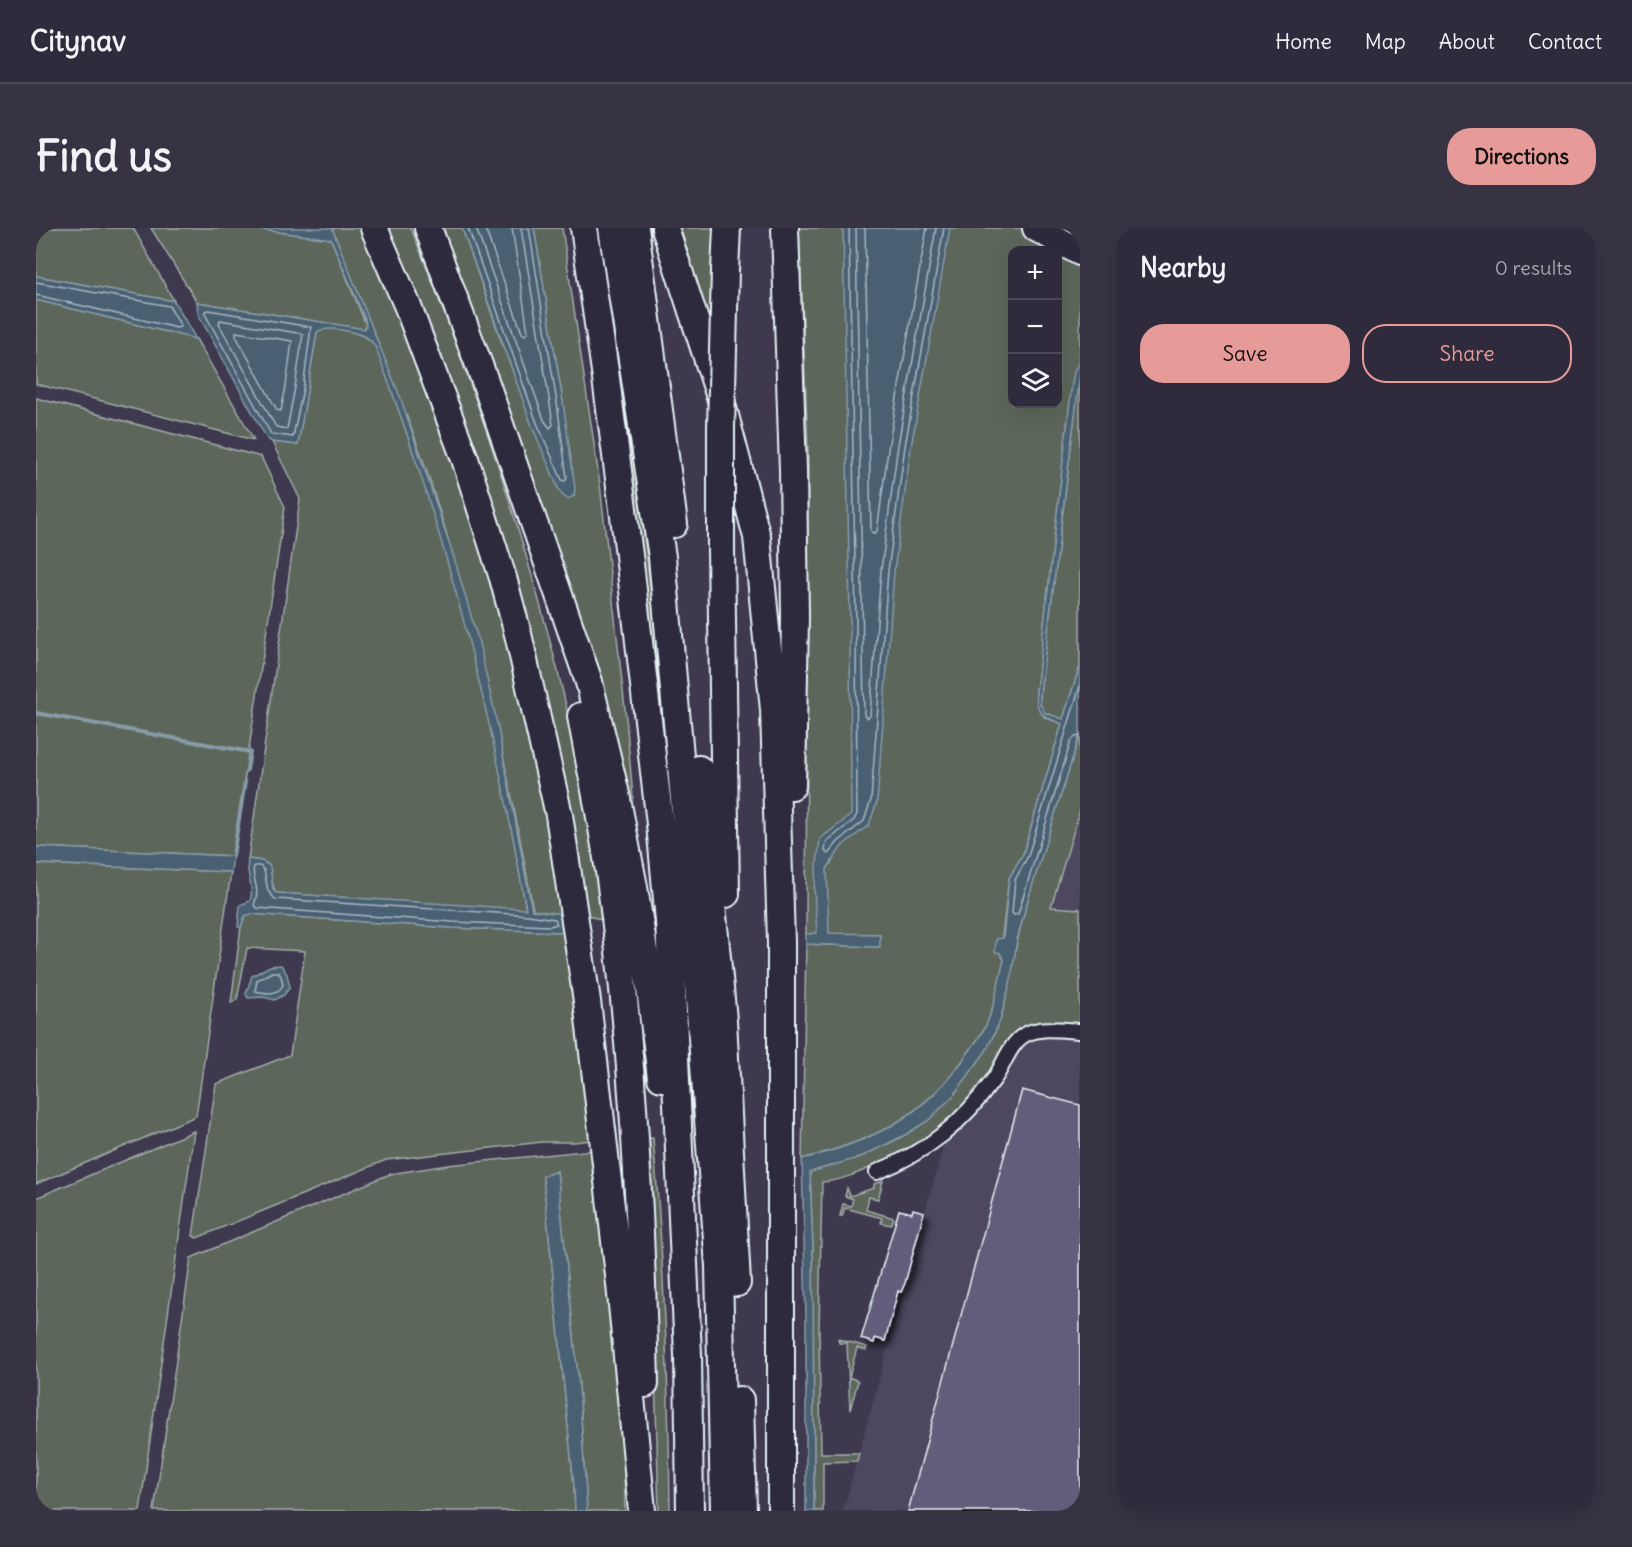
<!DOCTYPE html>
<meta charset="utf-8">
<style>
:root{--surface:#2f2b3c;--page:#373343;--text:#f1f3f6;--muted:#a7a7af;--line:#4a4756;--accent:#e69b98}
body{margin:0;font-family:Delius,sans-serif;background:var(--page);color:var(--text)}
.controls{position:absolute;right:18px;top:18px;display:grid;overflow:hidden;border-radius:12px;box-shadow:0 6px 24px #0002}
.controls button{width:54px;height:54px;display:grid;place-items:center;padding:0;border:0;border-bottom:2px solid var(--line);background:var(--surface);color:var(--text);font:30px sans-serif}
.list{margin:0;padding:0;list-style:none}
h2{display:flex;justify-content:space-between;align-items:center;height:78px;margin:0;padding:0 24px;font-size:26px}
h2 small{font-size:20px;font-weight:400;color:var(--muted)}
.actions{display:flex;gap:12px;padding:18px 24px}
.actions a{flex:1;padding:14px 0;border:2px solid var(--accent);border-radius:24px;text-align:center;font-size:21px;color:var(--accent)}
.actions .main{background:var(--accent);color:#111}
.icon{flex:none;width:33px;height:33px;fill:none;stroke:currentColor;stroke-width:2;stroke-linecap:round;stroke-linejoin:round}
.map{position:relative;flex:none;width:1044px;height:1283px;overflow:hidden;border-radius:24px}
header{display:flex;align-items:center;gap:36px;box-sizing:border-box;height:84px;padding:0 30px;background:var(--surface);border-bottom:2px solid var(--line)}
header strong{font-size:28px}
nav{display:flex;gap:33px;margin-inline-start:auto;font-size:21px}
.intro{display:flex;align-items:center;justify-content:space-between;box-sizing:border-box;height:144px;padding:0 36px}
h1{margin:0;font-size:42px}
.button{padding:15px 27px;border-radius:24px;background:var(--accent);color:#111;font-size:21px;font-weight:700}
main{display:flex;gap:36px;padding:0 36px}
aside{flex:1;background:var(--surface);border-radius:24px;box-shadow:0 6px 24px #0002}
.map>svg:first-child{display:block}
</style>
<header>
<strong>Citynav</strong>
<nav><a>Home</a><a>Map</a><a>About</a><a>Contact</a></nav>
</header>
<div class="intro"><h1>Find us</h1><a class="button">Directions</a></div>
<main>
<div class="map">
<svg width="1044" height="1283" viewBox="0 0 1044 1283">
<defs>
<filter id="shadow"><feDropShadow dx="5.5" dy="5.5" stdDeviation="3" flood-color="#0009"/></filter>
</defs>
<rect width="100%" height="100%" fill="#3f3950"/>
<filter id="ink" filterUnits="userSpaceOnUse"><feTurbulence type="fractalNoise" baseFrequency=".0167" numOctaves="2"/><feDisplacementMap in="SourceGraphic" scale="12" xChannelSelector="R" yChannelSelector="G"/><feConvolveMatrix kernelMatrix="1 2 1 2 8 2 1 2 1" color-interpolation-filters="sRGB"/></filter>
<g filter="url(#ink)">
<path fill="#4d4760" d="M1044,582v99l-29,-2z
M1007,805l37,4v474h-237l102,-371 76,-97z"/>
<path fill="#5c665a" stroke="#a2aca9" stroke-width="1.5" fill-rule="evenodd" d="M0,0h97l41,73 -138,-25z
M115,0h98l82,11 35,86 -2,4 -167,-27z
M296,0h31l98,246 63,216 22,99 16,125 -29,-4c-26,-149 -59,-297 -107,-441 -28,-82 -63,-160 -94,-241z
M348,0h27c58,144 109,293 147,444 19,75 31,152 44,228l-3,1 2,19 -13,-5 -17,-81z
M404,0h22l41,118 56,144 15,6 -11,-94 -29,-174h28l38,256 26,234 7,80 -5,6 -79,-275 -79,-227z
M555,0h11c29,198 57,396 69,595z
M633,0h57l-3,147z
M763,0h224l57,31v102l-8,23 -36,309 8,24 18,7 -39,130 -14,24 -9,75 4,7c-5,19 -8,40 -15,58 -4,13 -14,25 -21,35 -43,64 -95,88 -166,106l4,-215 73,3 1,-13h-74l2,-486zM976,22h46v154h-46z
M0,72l160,39 58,101 -218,-56z
M286,100c15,-1 45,4 54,19 4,6 6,15 9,23 17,50 35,100 51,150 41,126 68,259 90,390l-250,-17c-11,-21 5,-31 -28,-34l52,-360 -28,-57 26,3 19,-113z
M1044,147v291l-17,53 -18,-6 -5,-9v-11z
M0,170l225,59 24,50 -52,349 -197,-9z
M1044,506v76l-29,97 29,2v117c-17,0 -43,-7 -59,2 -16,10 -23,34 -34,49 -18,24 -40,53 -67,68 -14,7 -28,12 -42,19 -17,8 -37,17 -56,18l-3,151 2,120h38l-2,8 -34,1v49h-9l-1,-261 -3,-78c69,-21 115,-37 159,-98 12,-17 25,-35 31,-55 11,-32 13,-65 22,-98 17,-63 39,-125 58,-187z
M0,636l195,8 -35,244 -160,68z
M215,686l201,14 112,4 27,208 -17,2h-32l-156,18 -189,78 -4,-2 23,-152 74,-29 15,-104 -58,-3 -10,52 -6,3 10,-76 4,-11z
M158,903l-54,380h-104v-313z
M617,910c11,124 16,248 17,373h-11l-7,-240 -8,-132z
M557,922c15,120 30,241 32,361h-38l-8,-125 -22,-215 -14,5 31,310 1,25h-421l37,-253 199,-84 58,-9z
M847,953l-5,18 -9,-2 -3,13 28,8 -3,7 -10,-2 1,-5 -37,-10 -3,8h-2l3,-12 8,2 2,-7 -8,-3 2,-8 3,8 24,-8v-4z
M802,1111l29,8 -1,3 -9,-2 -8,29 9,4 -8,29 -3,-67h-8z"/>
<path fill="#486172" stroke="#889ba8" stroke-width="1.5" d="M213,0h83l69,171 54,162 24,82 19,85 34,182 30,4 2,18 -112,-4 -201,-14 -6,2 -4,11h-3l2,-22 10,-4c5,-14 -5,-27 -2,-42l14,2 8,5 3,23 3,4 250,16c-33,-192 -81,-381 -151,-563 -2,-2 -3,-5 -6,-7 -9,-7 -43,-14 -52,-7l-19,113 -26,-3 -5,-3 -69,-125 -1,-12 167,27 2,-4 -1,-6 -34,-80z
M426,0h72l29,174 12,86 -1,8 -6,3 -6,-4 -3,-5 -27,-64z
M807,0h107l-39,219 -17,125 -17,230 -8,23 -27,21 -15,23 2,64 51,1v13h-5l-69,-3v-10l11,-1 -3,-43 6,-51 31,-24 -1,-194z
M0,48l138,25 22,38 -160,-39z
M1044,133v14l-40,318v11l5,9 18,6 17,-53v68l-54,172 -9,34 -6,39 -11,42 -14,30 -32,44 -25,25 -24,15 -44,22 -51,15 3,78 1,261h-8v-193l-4,-159c71,-18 123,-42 166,-106 7,-10 17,-22 21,-35 7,-18 10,-39 15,-58l-4,-7 -5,-1 1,-13 7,-1 6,-60 14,-24 39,-130c-19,-9 -25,-7 -26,-31l36,-309 2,-13z
M0,619l197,9 -2,16 -189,-8h-6z
M245,737l6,9 3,13 -6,8 -9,5 -12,-3 -15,1 -2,-4 6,-18 18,-10z
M521,943l22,215 8,125h-12l-1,-25 -31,-310z"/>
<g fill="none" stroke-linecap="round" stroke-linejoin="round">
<path stroke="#a8b7c2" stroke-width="1.5" d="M432,0l69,195 25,57 3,1 2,-3 -10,-75 -28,-175
M440,0l68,192 6,8 3,-3 -3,-21 -29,-176
M449,0l37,105 3,2 3,-3 -16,-104
M813,0l7,393 1,193 -3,6 -28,22 -1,9 3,3 10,-12 26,-21 7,-21 17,-229 17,-125 39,-218
M820,0l8,487 3,3 3,-2 11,-146 17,-125 38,-217
M829,0l6,303 3,3 3,-3 12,-88 38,-215
M0,54l133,24 12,20 -4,2 -141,-33
M172,82l103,17 -8,62 -10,48 -22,-3 -66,-120v-3z
M184,92l83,14 -8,53 -8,42 -11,-2 -57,-103z
M200,104l56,9 -6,45 -5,25 -4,-1 -41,-74z
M1044,458l-52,170 -13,24 -3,33 2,2 4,-1 53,-173 4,-4 5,-1
M218,638h6l4,4 4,21 7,8 253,16 27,4 2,5 -7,2 -97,-4 -196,-14 -3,-3c8,-19 -4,-27 0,-39z
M236,744h6l3,4 2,9c-6,11 -17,8 -28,6l2,-11z"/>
<path stroke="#889ba8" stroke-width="4" d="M0,485l214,39 -3,18
M197,628l12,-74"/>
</g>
<path fill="#645d7b" stroke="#e8f1f8" stroke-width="1.5" filter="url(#shadow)" d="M986,862l58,15v406h-172z
M877,981l11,3 -19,71 -4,9 -3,-1 -13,50 -10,-3 -1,5 -13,-4 38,-129 13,3z"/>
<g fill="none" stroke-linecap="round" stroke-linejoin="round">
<g stroke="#e8f1f8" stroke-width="18">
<path id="street" d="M841,944c51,-21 85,-48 117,-93 10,-14 16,-37 32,-45 16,-8 36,-4 54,-3"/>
</g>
<g stroke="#e8f1f8" stroke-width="30">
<path id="highway" d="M338,0l34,79 57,152 38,119 15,56 41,181 28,186 33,283 22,227
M392,0l57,153 104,301 27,112 18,93 16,102 11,89
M548,0l21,143 24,184 31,269 9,97 19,434 2,156
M576,0l50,329 23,254 34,455 5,245
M599,0l39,296
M629,0l56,172 36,137 17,173 7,232v569
M749,0l8,242 2,147 -3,169
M1000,0l44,24
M689,43l2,-43
M685,322l5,344
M545,488c10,57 23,113 30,170 22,164 30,332 34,498
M663,541l24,251 14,263
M704,1172l3,111"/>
</g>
<use href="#street" stroke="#2f2a3d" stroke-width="14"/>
<use href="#highway" stroke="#2f2a3d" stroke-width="26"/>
<g stroke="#e8f1f8" stroke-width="30" stroke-linecap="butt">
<path id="highway-bridge" d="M685,322v-122l4,-157"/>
</g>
<use href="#highway-bridge" stroke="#2f2a3d" stroke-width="26"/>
</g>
</g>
</svg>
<div class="controls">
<button>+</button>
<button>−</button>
<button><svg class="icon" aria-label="layers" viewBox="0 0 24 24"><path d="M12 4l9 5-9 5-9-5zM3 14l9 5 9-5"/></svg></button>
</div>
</div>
<aside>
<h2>Nearby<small>0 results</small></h2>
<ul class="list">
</ul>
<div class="actions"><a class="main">Save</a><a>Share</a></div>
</aside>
</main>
